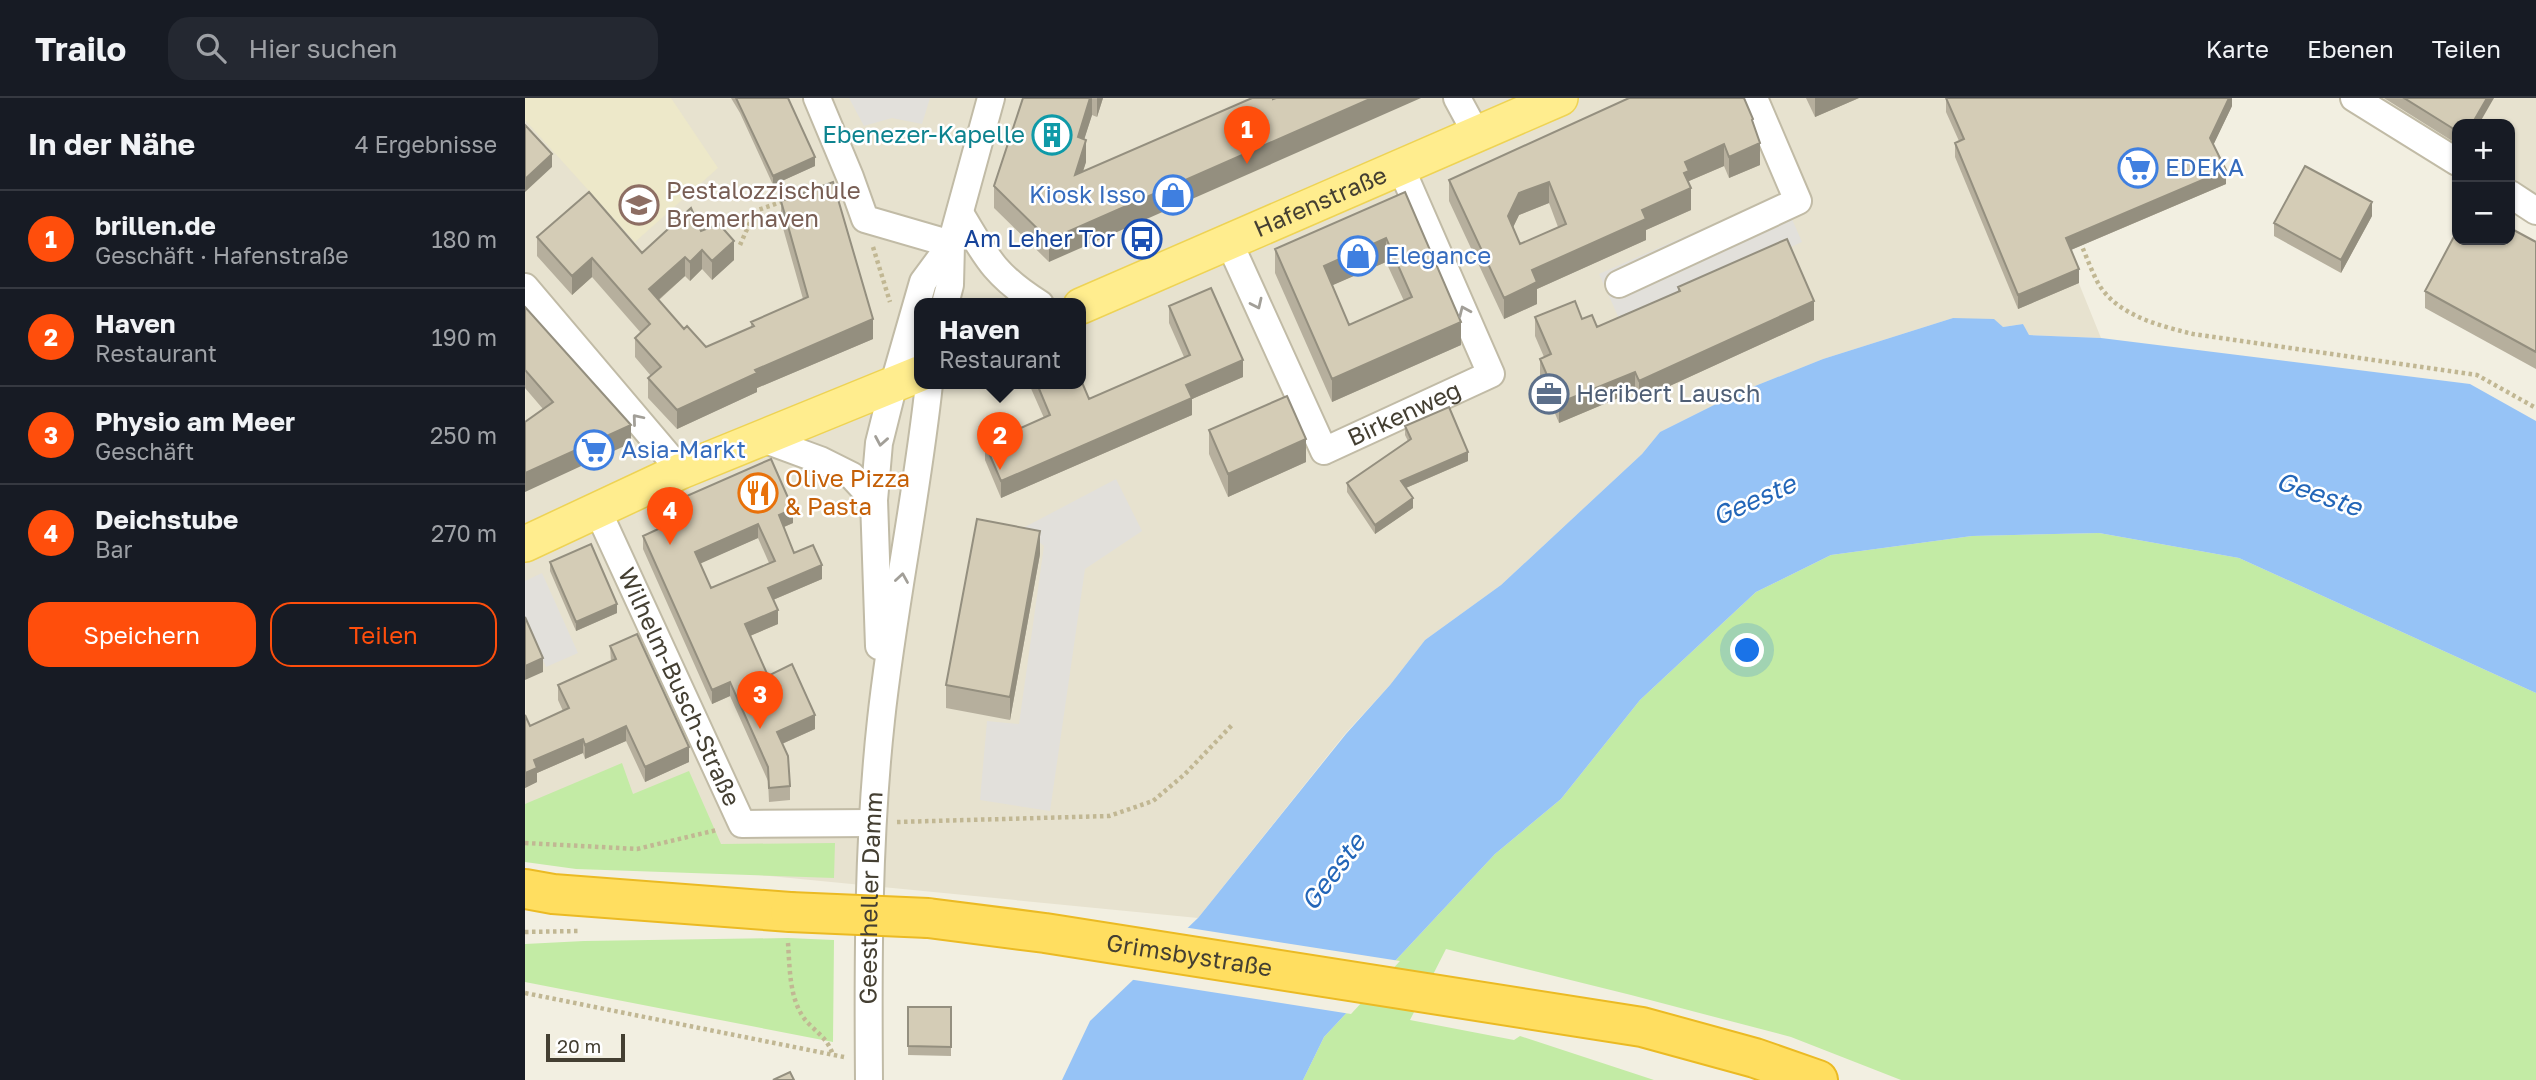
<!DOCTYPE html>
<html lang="de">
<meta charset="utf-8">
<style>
:root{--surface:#171b24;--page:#242831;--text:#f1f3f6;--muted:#9ea1a6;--line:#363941;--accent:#ff4e0c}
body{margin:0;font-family:"Golos Text",sans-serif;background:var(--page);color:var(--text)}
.controls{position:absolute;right:21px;top:21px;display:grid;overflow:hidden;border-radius:14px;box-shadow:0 2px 5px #0004}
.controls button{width:63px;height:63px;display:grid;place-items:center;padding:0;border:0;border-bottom:2px solid var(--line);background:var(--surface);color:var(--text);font:35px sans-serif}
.scale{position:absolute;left:21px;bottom:18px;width:79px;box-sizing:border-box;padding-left:7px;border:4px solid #443f32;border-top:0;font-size:19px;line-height:24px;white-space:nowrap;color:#443f32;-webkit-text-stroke:5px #fff;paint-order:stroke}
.you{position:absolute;left:1223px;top:553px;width:24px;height:24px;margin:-18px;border:5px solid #fff;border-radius:50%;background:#1a73e8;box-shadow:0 0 0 10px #1a73e833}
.badge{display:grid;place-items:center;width:46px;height:46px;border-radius:50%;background:var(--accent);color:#fff;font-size:23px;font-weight:700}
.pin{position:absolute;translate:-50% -58px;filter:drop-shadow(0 2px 4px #0008)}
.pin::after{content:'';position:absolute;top:37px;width:24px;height:21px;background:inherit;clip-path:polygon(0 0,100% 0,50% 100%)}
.popup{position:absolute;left:389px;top:200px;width:172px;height:91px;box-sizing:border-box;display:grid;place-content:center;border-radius:14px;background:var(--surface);filter:drop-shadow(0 2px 5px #0005);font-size:23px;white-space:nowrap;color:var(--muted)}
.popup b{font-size:26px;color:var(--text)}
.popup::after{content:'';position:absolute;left:50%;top:100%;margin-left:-14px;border:14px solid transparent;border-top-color:var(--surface)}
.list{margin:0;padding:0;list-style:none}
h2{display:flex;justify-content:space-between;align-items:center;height:91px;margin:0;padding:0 28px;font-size:30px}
h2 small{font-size:23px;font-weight:400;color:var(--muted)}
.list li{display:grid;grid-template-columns:46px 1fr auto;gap:21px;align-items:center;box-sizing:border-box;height:98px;padding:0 28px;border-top:2px solid var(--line)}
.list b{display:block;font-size:26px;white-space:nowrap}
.list p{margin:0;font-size:23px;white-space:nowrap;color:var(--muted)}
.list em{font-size:23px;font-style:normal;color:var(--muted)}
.actions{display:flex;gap:14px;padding:21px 28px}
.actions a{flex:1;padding:16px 0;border:2px solid var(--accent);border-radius:21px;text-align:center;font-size:24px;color:var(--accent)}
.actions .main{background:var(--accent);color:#fff}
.icon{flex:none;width:38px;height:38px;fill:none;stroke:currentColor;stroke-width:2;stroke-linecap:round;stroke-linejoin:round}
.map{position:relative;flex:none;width:2011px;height:982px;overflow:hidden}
header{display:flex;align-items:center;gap:42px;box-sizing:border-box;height:98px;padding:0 35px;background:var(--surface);border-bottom:2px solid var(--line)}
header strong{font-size:33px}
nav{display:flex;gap:38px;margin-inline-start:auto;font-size:24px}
.search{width:490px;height:63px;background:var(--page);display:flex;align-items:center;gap:18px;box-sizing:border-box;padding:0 24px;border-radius:21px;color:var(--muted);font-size:26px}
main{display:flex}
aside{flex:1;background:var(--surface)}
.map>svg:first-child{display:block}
</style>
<header>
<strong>Trailo</strong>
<div class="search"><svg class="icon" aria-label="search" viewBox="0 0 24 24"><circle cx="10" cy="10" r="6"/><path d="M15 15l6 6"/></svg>Hier suchen</div>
<nav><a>Karte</a><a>Ebenen</a><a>Teilen</a></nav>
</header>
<main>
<aside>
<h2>In der Nähe<small>4 Ergebnisse</small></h2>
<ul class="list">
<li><span class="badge">1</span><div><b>brillen.de</b><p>Geschäft · Hafenstraße</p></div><em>180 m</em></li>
<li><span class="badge">2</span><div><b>Haven</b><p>Restaurant</p></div><em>190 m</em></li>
<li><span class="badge">3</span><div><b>Physio am Meer</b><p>Geschäft</p></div><em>250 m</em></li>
<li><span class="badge">4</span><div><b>Deichstube</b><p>Bar</p></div><em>270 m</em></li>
</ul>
<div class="actions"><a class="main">Speichern</a><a>Teilen</a></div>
</aside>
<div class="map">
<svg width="2011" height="982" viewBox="0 0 2011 982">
<rect width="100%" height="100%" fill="#f2efe1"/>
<path fill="#e7e2cf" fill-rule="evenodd" d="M0,0h1479l97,240 -73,-3 -5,-11 -20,3 -50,-9 -130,41 -83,33 -80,40 -18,22 -141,131 -76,55 -35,45 -45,49 -147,184 -673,-66zM394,206h162v80h-162z
M1847,0h164v97l-26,-15v-56h-53v25z"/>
<path fill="#ede8c9" d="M0,0h146l47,70 -83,74 -110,-122z"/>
<path fill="#c3eba5" d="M1574,435l140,25 297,135v387h-635l-110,-43 -160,-42 -185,-46 -36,71 104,20 6,-4 134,44h-351l21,-43 171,-183 66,-55 79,-99 116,-108 75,-37 141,-19z
M97,665l11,31 56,-23 32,73 114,-1 -1,35 -258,-9 -51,-7v-58z
M263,840l46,2 -1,102 -308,-60v-38l59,-3z"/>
<path fill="#e2e0db" d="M324,0h81l-8,26 -30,-6 -28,8z
M1256,96l21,48 -181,81 -22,-49z
M591,381l26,52 -57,38 -35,242 -70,-11 7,-79 32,3 25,-178 -21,-18z
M17,475l36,80 -32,14 -21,-46v-40z"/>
<path fill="#96c3f6" d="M1428,220l41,1 9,8 20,-3 6,11 72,3 369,46 66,37v272l-297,-135 -140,-25 -127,3 -141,19 -75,37 -116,108 -79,99 -66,55 -171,183 -21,43h-241l28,-59 108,-103 148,-184 44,-49 35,-45 76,-55 141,-131 18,-22 80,-40 83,-33z"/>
<path fill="#f2efe1" d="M658,829l217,34 -49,53 -223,-35z"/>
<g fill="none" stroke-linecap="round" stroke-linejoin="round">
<g stroke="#c1bba6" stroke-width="30">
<g id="minor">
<path d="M292,0l33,79 15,42 86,25"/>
<path d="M932,0l20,37"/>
<path d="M1829,0l103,64"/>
<path d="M1985,96l26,17"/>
<path d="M435,115c26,44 35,63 80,91"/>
<path id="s1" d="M704,144l95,209 167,-77 -90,-206"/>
<path d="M1094,186l179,-83 -44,-103"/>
<path d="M0,189l156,184"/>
<path d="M420,206l5,-19 1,-41 40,-146"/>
<path d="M235,340l60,22 32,16 22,24"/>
<path id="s2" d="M72,411l145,315 130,-1"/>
<path d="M354,548l-5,-146 5,-57 15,-60 29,-101 28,-38"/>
<path id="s3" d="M344,982c-1,-120 -1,-241 12,-360 12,-112 36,-223 48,-336"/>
</g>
</g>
<g stroke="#eed354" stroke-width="38">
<g id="major">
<path id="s4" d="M556,208l479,-208"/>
<path d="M0,446l156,-73 238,-97"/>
</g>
</g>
<g stroke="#ebba23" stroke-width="42">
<g id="highway">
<path d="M0,791l28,5 237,18"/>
<path id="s5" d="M403,820l117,15 597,94 113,31 63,22"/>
</g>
</g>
<path stroke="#c1b793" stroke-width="4.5" stroke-dasharray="3.5 3.5" stroke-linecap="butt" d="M1555,144c6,13 11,28 18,41 18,32 62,43 95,51l284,41 59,33
M215,147l15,-34 29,-10
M348,149l17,55
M372,724l212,-6 44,-15 32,-27 47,-49
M0,745l112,6 80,-19
M0,834l53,-1
M263,845c2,27 1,61 21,81 11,11 19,16 24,31
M0,895l319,64"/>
<use href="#minor" stroke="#fff" stroke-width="26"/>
<use href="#major" stroke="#ffed8e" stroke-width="35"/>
<use href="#highway" stroke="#ffde60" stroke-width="38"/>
<g stroke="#ebba23" stroke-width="42" stroke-linecap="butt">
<path id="highway-bridge" d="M265,814l138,6"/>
</g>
<use href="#highway-bridge" stroke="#ffde60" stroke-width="38"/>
</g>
<path fill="#b6af9d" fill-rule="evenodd" d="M206,0h57l27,68 -42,19 -33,-72z
M498,0h80l-6,19 -5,-2 -8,24 2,23 -37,100 -55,-54v-22z
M1281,0h53l-44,19z
M1421,0h286v8l-19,39 13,39 -155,66 8,33 -61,26 -63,-152v-14l4,-2 -13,-29z
M1859,0h110l-37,26v20z
M1228,26l7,41 -31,13 -5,-12 -35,15 2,29 -45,20v10l-109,49v15l-33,15 -55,-118v-21zM1024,105l9,24 -38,17 -7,-17 6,-12z
M880,94l56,153 -129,57 -57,-129v-24zM861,164l18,39 -55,24 -17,-40z
M256,103l92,138 -116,49v4l-80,37 -29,-31v-20l3,-2 -16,-19v-19l6,-5 -49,-56 -20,18 -35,-39v-19l105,16 59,-22 33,29 -22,20 -10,-11 -12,12 -5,-5 -26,24 25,29 22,18 45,-19v-6l52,-23 -22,-78z
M1847,118l-31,57 -67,-37v-13z
M2011,144v127l-111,-61v-17z
M1153,189l136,33 -175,80 -4,-9 -76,32 -19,-45v-19l4,-2 -9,-21v-19l47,2 15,8 81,-35z
M644,208l74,71 -51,22v16l-191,83 -16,-38v-16l59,-26 -15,-34h52l8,15 95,-42 -15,-34z
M0,209l106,136 -88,-34 -18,-21z
M880,328l63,35 -62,27 7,20 -38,26 -28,-42v-9l61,-42 -3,-6z
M684,332l97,32 -78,35 -19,-43z
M148,404l120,21 -9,4 10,26 28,26 -49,21 5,24 -28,12 18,40 47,53 -33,15 8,42v14l-21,2 -1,-21 -38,-85 -18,8 -69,-155v-13l32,-15 -2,-5zM233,440l11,25 -58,25 -11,-25z
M515,456l-30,166 -64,-12v-23z
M25,464l67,51 -41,18 -26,-60z
M85,548l79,116 -44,20 -19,-41 -41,18 -2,-6 -46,20v9l-12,6v-73l5,11 33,-15 -5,-11v-15l53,-23z
M383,909h43v49l-43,-1z"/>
<path fill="#948f7f" d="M565,0h2v17l-14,44v-22z
M572,0h6l-6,19z
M847,0h49l-372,164v-22z
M1290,0h44l-44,19z
M1704,0h3v8l-22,46v-14z
M1962,0h7l-15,26h-7z
M561,42v22l-11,35v-22z
M1235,45v22l-31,13v-21z
M1199,46v22l-35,15v8l2,-1v22l-45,20v10l-109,49v15l-33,15v-21l28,-28 110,-60 43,-48z
M27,56v13l-27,25v-13z
M290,59v9l-42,19v-9z
M1701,72v14l-160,68v-14z
M1024,84v21l-30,12 -11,23v-22l11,-23z
M1847,104v14l-31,57v-13z
M861,140v24l-62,27v-23z
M209,143v19l-22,20v-19z
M177,152v19l-12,12v-19z
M160,159v19l-36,32v-19z
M67,160v19l-20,18v-19z
M1554,171v14l-61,26v-14z
M1289,203v19l-175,80v-19z
M348,221v20l-116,49v4l-80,37v-19l78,-40z
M936,224v23l-129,57v-23z
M718,262v17l-51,22v16l-191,83v-17l185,-96z
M1110,274v19l-76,32v-20z
M106,327v18l-106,49v-19z
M781,341v23l-78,35v-23z
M943,354v9l-67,29v-9z
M888,400v10l-38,26v-9z
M268,411v14l-14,6v-14z
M233,426v14l-63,28v-14z
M515,433v23l-30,166v-23z
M297,467v14l-54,23v-14z
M92,506v9l-41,18v-9z
M253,512v14l-33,14v-14z
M18,560v14l-18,8v-14z
M205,584v14l-18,8v-14z
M290,617v14l-38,17v-14z
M101,628v15l-41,18v-14z
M58,641v14l-46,20v9l-12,6v-15l9,-13z
M164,649v15l-44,20v-15z"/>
<path fill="#d4ccb6" stroke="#948f7f" stroke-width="2" fill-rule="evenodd" d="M211,0h52l27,59 -42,19z
M498,0h67l-12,39 8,3 -11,35 177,-77h21v1l3,-1h96l-323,142 -55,-54z
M1104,0h115l9,21 -1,1 8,23 -31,14 -5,-13 -39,18 4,9 -5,2 7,15 -49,22 4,9 -114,51 5,12 -33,16 -55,-118zM1024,84l17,42 -46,20 -12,-28 11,-23z
M1421,0h283l-19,40 16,32 -160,68 13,31 -61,26 -63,-152 9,-4z
M1879,0h83l-15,26h-15v7z
M0,27l27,29 -27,25z
M1780,68l67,36 -31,58 -67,-37z
M308,84l40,137 -118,51 2,3 -80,37 -29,-32 13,-11 -26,-29 15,-14 -58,-66 -20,18 -35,-39 52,-45 53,61 49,-45 10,23 18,-7 15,17 -22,20 -10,-11 -12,12 -5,-5 -36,32 35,40 3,-3 19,21 48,-21 -3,-4 57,-25 -27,-96z
M880,94l56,130 -129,57 -57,-130zM861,140l26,59 -63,28 -25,-59z
M1985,130l26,14v110l-111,-61 32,-60v9h53z
M1262,141l27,62 -175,80 -4,-9 -76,31 -19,-44 11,-5 -16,-37 40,-16 7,18 10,-4 5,12 83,-36 -2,-4z
M686,190l32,72 -57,25 6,13 -191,83 -16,-37 65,-29 -13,-31h44v-4l8,19 101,-44 -21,-49z
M0,209l106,118 -106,48v-51l28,-20 -28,-32z
M762,298l19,43 -78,35 -19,-44z
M924,309l19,45 -67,29 12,17 -38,27 -28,-42 64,-44 -6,-13z
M246,361l22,50 -14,6 15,38 19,-8 9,20 -54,23 10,22 -33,14 23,52 24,-12 23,51 -38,17 11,24 2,30 -21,2 -1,-21 -38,-85 -18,8 -69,-154 37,-17 -7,-17zM233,426l17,37 -64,27 -16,-36z
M452,421l63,12 -30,166 -64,-12z
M66,446l26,60 -41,18 -26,-60z
M0,519l18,41 -18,8z
M112,536l52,113 -44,20 -19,-41 -41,19 -2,-6 -49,21 3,8 -12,5v-58l5,11 39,-18 -11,-23 58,-26 -6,-13z
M383,909h43v40l-43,-1z
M265,974l4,8h-21z"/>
<defs><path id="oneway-chevron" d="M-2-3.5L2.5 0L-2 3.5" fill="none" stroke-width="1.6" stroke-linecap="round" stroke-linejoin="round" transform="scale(1.75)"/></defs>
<g stroke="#a29f98">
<use href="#oneway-chevron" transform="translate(732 206) rotate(65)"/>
<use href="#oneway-chevron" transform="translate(939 213) rotate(-114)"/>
<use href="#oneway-chevron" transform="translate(112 321) rotate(-130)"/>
<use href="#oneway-chevron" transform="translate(356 343) rotate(100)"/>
<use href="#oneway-chevron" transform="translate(377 480) rotate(-81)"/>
</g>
<defs>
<g id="building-ring" transform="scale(2.0125)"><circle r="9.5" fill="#fff" stroke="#0f9aa8" stroke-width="1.5"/><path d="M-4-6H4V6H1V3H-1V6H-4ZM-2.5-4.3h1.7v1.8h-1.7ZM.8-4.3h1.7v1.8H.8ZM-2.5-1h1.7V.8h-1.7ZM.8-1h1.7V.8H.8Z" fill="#0f9aa8"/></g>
<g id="supermarket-ring" transform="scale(2.0125)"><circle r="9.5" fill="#fff" stroke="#3f7fe0" stroke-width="1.5"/><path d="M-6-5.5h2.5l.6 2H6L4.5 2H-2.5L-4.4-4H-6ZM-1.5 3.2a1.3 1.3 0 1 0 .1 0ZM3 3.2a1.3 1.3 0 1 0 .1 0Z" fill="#3f7fe0"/></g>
<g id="shop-ring" transform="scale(2.0125)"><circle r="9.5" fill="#fff" stroke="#3f7fe0" stroke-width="1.5"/><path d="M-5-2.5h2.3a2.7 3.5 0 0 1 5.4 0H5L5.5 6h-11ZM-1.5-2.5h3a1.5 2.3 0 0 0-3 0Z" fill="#3f7fe0"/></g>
<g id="school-ring" transform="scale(2.0125)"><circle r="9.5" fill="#fff" stroke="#8d6e63" stroke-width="1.5"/><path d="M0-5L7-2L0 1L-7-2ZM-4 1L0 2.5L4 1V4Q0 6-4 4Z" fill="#8d6e63"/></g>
<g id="bus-ring" transform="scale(2.0125)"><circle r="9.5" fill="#fff" stroke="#1a4fb4" stroke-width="1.5"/><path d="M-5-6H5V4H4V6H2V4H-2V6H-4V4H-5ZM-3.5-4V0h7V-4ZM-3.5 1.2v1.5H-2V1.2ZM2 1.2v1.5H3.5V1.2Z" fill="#1a4fb4"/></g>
<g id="office-ring" transform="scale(2.0125)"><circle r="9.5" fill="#fff" stroke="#5c6f8a" stroke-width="1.5"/><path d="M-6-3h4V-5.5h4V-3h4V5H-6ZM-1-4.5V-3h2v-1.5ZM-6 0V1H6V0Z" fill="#5c6f8a"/></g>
<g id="restaurant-ring" transform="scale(2.0125)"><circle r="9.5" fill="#fff" stroke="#e8710a" stroke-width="1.5"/><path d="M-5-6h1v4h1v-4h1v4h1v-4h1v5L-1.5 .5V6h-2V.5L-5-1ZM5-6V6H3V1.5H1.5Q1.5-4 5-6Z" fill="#e8710a"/></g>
</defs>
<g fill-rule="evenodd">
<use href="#building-ring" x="527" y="37"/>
<use href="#supermarket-ring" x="1613" y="70"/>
<use href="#shop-ring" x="648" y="97"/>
<use href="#school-ring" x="114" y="107"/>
<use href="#bus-ring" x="617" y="141"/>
<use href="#shop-ring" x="833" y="158"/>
<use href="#office-ring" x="1024" y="296"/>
<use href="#supermarket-ring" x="69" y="352"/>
<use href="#restaurant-ring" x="233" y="395"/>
</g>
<g text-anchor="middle" stroke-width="5" stroke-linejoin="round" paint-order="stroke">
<g font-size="24" fill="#0d838f" stroke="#fff" text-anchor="end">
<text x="500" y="45">Ebenezer-Kapelle</text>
</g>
<g font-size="24" fill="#366cbe" stroke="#fff" text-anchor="start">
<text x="1640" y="78">EDEKA</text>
<text x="621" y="105" text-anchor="end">Kiosk Isso</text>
<text x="860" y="166">Elegance</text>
<text x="96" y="360">Asia-Markt</text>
</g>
<g font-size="24" fill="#785e54" stroke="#fff" text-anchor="start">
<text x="141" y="101">Pestalozzischule<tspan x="141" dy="28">Bremerhaven</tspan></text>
</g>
<g font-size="24" fill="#443f32" stroke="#fff">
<text dy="8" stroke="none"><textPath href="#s4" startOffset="261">Hafenstraße</textPath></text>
<text dy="8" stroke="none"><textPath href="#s1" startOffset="318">Birkenweg</textPath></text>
<text dy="8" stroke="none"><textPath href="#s2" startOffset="196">Wilhelm-Busch-Straße</textPath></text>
<text dy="8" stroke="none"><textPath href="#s3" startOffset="182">Geestheller Damm</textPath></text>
<text dy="8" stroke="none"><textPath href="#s5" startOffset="264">Grimsbystraße</textPath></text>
</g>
<g font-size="24" fill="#164399" stroke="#fff" text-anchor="end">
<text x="590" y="149">Am Leher Tor</text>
</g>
<g font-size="24" fill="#4e5e75" stroke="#fff" text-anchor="start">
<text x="1051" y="304">Heribert Lausch</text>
</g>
<g font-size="24" fill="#c56008" stroke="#fff" text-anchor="start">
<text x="260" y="389">Olive Pizza<tspan x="260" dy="28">&amp; Pasta</tspan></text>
</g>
<g font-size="26" font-style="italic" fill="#2366b8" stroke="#fff">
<text transform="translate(1794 396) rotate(19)" y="9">Geeste</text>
<text transform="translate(1229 402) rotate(-24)" y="9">Geeste</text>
<text transform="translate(808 774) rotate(-53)" y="9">Geeste</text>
</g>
</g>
</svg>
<div class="controls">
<button>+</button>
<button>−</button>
</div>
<div class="scale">20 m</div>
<div class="you"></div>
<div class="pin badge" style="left:722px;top:66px">1</div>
<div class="pin badge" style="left:475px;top:372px">2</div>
<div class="popup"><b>Haven</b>Restaurant</div>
<div class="pin badge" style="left:235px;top:631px">3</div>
<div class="pin badge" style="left:145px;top:447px">4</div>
</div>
</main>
